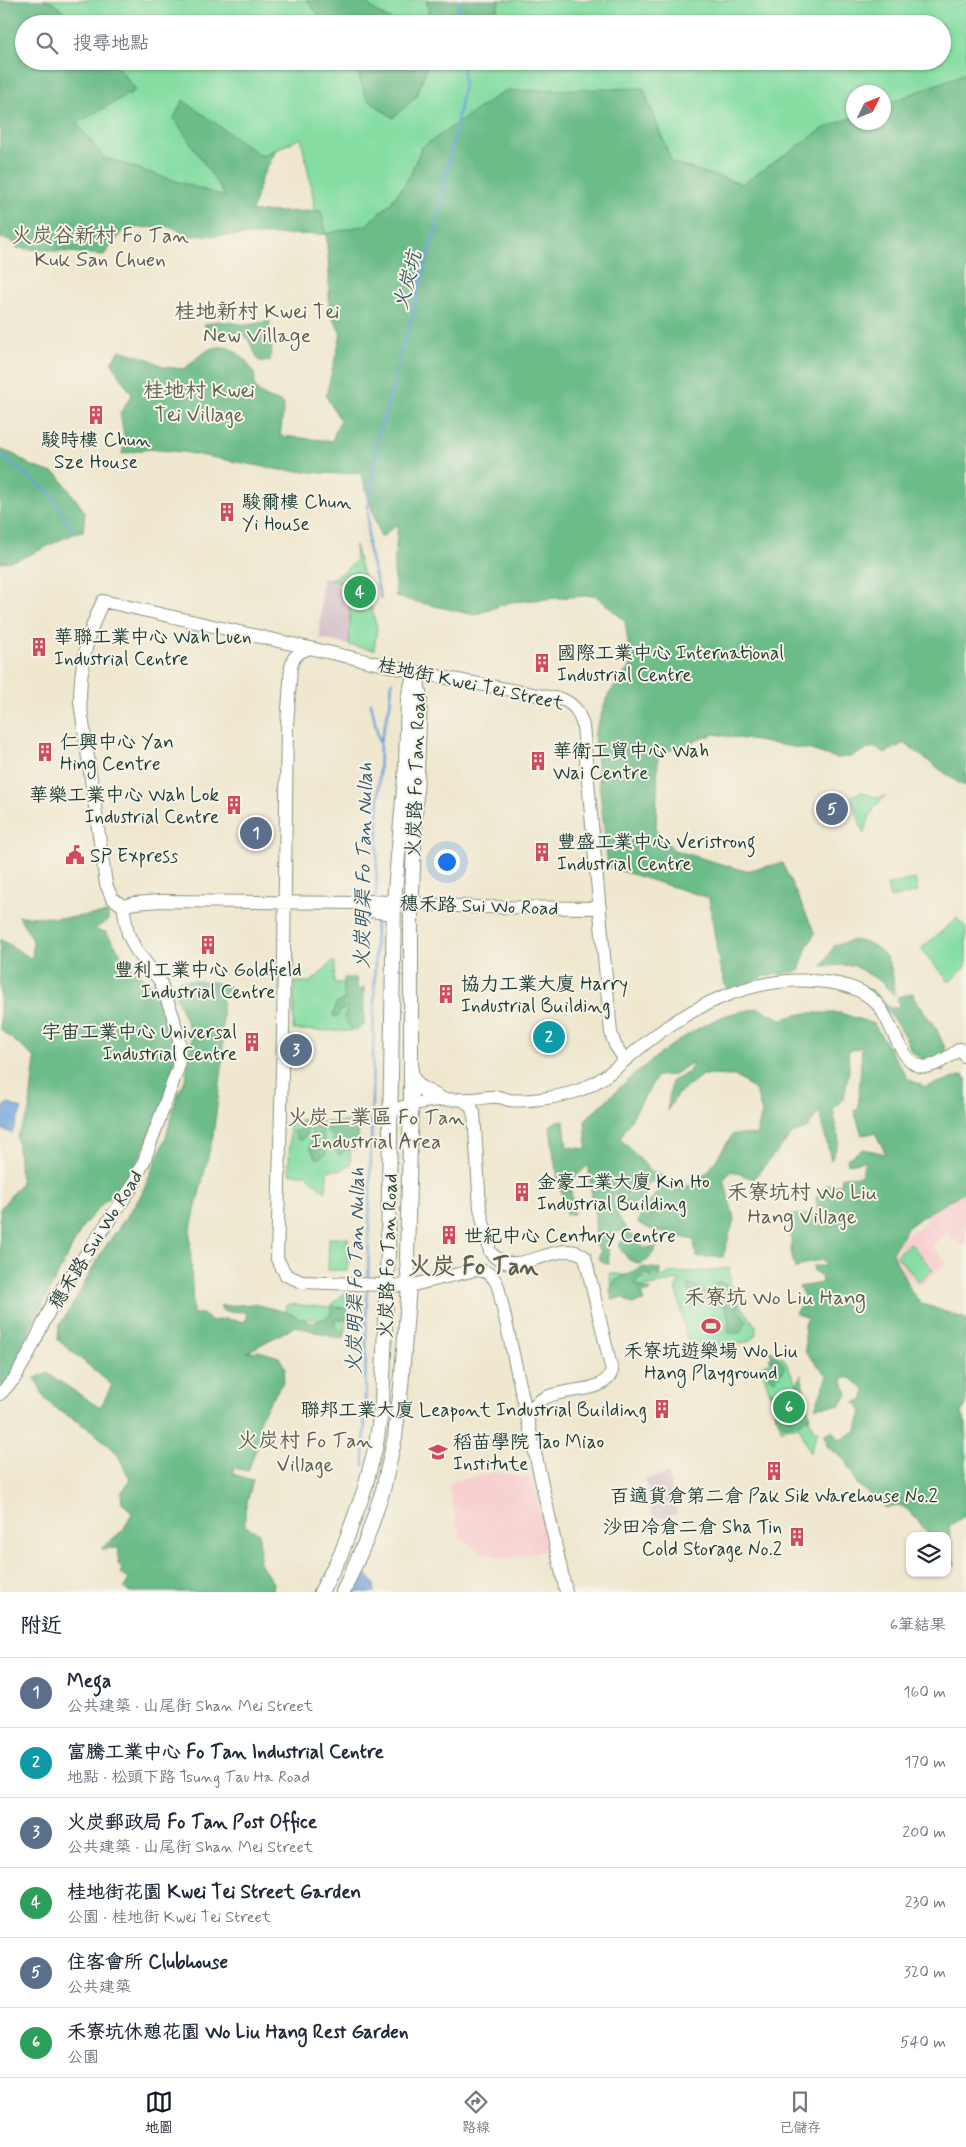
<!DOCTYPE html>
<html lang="zh-TW">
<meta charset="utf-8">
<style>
:root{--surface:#fff;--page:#f2f2f3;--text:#1f2937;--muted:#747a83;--line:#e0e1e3;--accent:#111827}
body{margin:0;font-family:Mynerve,"LXGW WenKai TC",sans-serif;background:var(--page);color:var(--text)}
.controls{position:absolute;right:15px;bottom:15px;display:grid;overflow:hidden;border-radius:10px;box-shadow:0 1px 4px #0004}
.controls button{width:45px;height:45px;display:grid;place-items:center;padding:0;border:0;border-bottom:1px solid var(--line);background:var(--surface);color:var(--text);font:25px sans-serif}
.compass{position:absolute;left:846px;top:85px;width:45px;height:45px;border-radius:50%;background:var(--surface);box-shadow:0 1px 4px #0004;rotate:47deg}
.you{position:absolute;left:446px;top:861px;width:18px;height:18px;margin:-12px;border:4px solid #fff;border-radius:50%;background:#1a73e8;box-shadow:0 0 0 8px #1a73e833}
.badge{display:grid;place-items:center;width:32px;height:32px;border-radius:50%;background:var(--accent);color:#fff;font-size:16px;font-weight:700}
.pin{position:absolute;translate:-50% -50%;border:2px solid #fff;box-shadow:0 1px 5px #0006}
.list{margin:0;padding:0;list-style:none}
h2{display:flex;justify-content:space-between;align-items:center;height:65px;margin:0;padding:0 20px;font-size:21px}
h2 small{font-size:16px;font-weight:400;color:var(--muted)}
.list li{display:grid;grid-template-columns:32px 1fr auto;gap:15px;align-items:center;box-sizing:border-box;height:70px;padding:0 20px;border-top:1px solid var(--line)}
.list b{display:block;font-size:19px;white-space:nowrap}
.list p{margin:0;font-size:16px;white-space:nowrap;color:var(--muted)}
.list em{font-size:16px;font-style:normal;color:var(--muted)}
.icon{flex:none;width:28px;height:28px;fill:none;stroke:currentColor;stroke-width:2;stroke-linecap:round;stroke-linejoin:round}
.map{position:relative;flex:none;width:966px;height:1592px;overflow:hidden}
.search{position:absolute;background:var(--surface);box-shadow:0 1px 4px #0004;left:15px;right:15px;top:15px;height:55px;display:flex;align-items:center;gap:12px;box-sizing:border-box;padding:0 18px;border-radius:28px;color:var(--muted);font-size:19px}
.sheet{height:485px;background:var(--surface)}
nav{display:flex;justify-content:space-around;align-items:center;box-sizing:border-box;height:70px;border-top:1px solid var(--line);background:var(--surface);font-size:14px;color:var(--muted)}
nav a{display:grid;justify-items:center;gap:2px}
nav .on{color:var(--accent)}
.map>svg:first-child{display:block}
</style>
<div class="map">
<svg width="966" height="1592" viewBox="0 0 966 1592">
<rect width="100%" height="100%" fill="#f7f3e8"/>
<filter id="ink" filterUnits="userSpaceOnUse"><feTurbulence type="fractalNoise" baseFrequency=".02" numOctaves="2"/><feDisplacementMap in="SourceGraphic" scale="10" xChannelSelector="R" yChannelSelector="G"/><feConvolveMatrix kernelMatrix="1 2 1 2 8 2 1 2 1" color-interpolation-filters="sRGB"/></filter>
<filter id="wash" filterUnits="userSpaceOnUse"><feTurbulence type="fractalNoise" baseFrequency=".0096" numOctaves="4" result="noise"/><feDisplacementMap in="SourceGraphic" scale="20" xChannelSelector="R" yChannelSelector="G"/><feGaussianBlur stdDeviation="1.12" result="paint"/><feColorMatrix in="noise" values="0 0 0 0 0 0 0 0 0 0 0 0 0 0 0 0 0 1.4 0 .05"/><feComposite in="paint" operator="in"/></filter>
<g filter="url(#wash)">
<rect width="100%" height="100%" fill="#efe7ce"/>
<path fill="#f7cfd0" d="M966,1186v61l-10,-6 -9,-9 -15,14 15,17 -26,23 -18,-11 -9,-18 6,-17 27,-18 1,-16z
M495,1472l37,6 16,72 -35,8 -18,-1 -16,-6 -19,-14 -12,-54z"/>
<path fill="#d2bdc5" d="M322,578l29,4 -2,63 -29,-7z
M668,1474l9,40 -18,4 -7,-4 -7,-35z"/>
<path fill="#85dda2" stroke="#528d6b" d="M49,0h258l18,24h-246z
M363,0h64l2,23c-28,6 -46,-5 -66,-23z
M500,0h466v73l-82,32v-13h-30l-1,25 -30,12 -80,55 -71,-21 -29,-75 -222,60 -11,28 -19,27 -25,22 -40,9 -5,-23h-7l-1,-16 -12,-57 -40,18 -78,-55 -8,17 52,80 -123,-40 -27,-35 59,-33 -23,-29h241l13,38 49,-2 13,-36h513v-37h-450z
M355,545l22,83 -3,22 -25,-5 2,-63 -22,-2 16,-9 11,-11z
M861,792l16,6 9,-2c-13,10 -18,23 -22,38l-13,-38z
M915,879l3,13 -28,6 -3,-13z
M957,918l9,9v40l-17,15 -28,-33z
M333,961l2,2 -1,20h18l3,43 -4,5 -58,-1 2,-46 1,-2h15z
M290,1121l61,1 -1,42 -8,6h-12l-3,3 -1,18 -2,1 -18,-18h-15l-2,-2z
M329,1238h19v32h-20z
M910,1243l23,27 -14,12 -23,-27z
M729,1268l2,18 9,19 16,21v8l-6,7 -60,12 -14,-65 3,-8 -66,13 -4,-20 38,5h14l8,-5 41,-2z
M349,1289l-4,46 -18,-15 -42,-3 2,-13 42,3z
M774,1356l9,1 23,44 -4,2 11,26 5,1 -8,23 -11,-27 -18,3 -20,-63 8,-3z"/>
<path fill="#6cbc88" stroke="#467c5e" d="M0,0h49l30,24h-55v37h89l23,29 -59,33 27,35 122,39 -52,-79 9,-18 78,56 16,-7 -16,30 -9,33 69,-1 5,23 40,-9 25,-22 19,-27 11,-28 83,-57 139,-3 29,75 70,21 81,-55 30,-12 1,5h30v-17l82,-32v713l-6,-2 -56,-41 -18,10 -13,-6 -23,10 -14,1 -25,-8 -97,-16 -56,21 -2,75 18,20 71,21 37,-8 33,70 -8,14 -8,24 -34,5 -38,15 -8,-27 -10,-66 -101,-31 -14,-132 14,-40 23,-30 -6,-44 -30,-26 -85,7 -36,13 -78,-18 -2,-28 4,-46 -17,15 -20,-64 -5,-2 -18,2 -57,-4 -98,-18 -35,-3 -26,5 3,-13 -5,-28 12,-18 -21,-33 9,-12 29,9 15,8 20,2c7,-5 14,-13 21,-17 21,-14 40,3 49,22 2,5 -1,11 2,15 5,7 20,11 28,15l-4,32 52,5 8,-21 -14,-24 15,-62 -12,-24v-42l-3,-34 -138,2 -16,-9 -47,1 -21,27 -87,-7 -6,-8 -11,-2z
M307,0h56l17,15 21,9h-76z
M427,0h73l-8,24h-67l4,-1z
M354,61h75l-13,36 -23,21 -26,-19z
M217,321l31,4 22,-4 -1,18 3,8 -2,14h-11l-10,-20 -7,-9 -28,4 -10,-11z
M0,449l15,6 15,10 28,10 27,37 -2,19c-31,9 -50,28 -83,32z
M108,913v7l-14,10 12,2 22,32 28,25 17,44 2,28 -16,55 -33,70 -22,16 -21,24 -52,100 -16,50 -15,12v-179l21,-26 -4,-46 12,-24 6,-55 -35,-29v-90l32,20 1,-18 -14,-25 48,2z
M854,940c6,2 15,2 20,6 18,11 20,30 20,49l-14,-14 -27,-16 -31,1 13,-21z
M344,978h12l2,13 6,-4v37l-8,7 -7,-5 -5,-9 5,-11 -9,5 -3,6 -4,-1 3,-12 9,-5 -2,-9z
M179,980l34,2 16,4 -7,12 1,62 -10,76 -23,96 3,82h9l11,7 12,-2 20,3 2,-10 -24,-1 -3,-5 34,-2 32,8 27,11 17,-7 2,-10 16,3 1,10 -14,1v7l9,5 1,6 -13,-1 -36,-11 -49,26 12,-1 20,6 6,11 -2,14 -23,36 -2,26 -10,27 -15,-3v6l20,6 -8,30v16l14,7 1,31 13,19 -1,9h-144l-4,-4 5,-9 -9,-6 2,-4 -4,-5 1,-16 -18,1 22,-19 9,-17 -10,-11 -1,-9 9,-13 -13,-27 -26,-23 -36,-22 -9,-8 -11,-22 12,-5 53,35 12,-23 -54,-45 1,-14 14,-22 28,-51 39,-56 26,-59 10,-40 10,-20 6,-43 -18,-43z
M859,987l13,3 18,18 9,-1 -2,-10 16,-4 1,4 22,31 10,22 -3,22 -32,-20 -4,-12 -17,-26z
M758,1008l23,11 25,-6h34l34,11 34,55 17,8 38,-12 3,3v113l-43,25 -16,12 -15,25 20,40 11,11 43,15v86l-5,8 5,11v91l-17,11 6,40 -8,-3v-27h-16c-9,-8 -22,-30 -33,-31 -3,0 -8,2 -12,3l-29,-24 -12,-24 -18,-14 -2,-12 7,-3 8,9 17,-10 5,-19 -7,-9 9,-2 1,-10 -14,-12 -9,-1 5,18 -7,10 -25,2 13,-31 -22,-23 -2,-28 4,-7 -13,-5 10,-15 -6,-11 23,-4 -1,-7 -7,-5 -1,-5h13l-3,-6 -14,2 -14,7 -4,-19 1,-35 26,-1 -2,-17 11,-12h14l1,-8 19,-1 4,-15 -17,3 -1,-5 16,-10 23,5 -11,-21 -13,2 -8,-25 4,1 4,-64 -14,4 1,19 -5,28 -11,11 6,33 -8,18 -12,-49 -12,18 -15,5 -39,45 -21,-8 -8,8 10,40 -11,38h-27l-2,-17 -42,-10 -14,-7 5,-14 20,-24 26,1 19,-14 25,-38 23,1 6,-22 -6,-22 -21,-15 -33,-1 -25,20 -10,16 5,-30 17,-9 4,-10 -20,13 -16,1 -37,62 30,32 14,7 -17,7 -2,14 -14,8 -18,-12c0,24 16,38 32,54l12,-1 -9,13 -8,4 -11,-4 -11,-14 7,-9 -6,-6 -12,6 2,27h-3l-8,-6 3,-7 -5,-6 -1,-26 -7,-54 -18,17 4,32 -8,1 -12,-57 -4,-32 7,-5h7l3,26 20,2 -2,-29c41,-38 85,-82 139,-104 10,-4 23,-5 34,-8z
M301,1119l19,7 4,13 -1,8 4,6 -10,6 -7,-11 2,-16 -5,-4v6l-5,6 -5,-1 -3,-8 6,-1z
M327,1125l28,2 4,4 -3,17h-9l-7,8 -8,-9 2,-8 -8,-8z
M642,1267l18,2v7l-17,-1 -8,9 9,5h7l-2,3 -8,1 3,8 -13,3 -8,-7 -11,3 -2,-10 5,-9z
M718,1281c10,3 16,9 21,18l-2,10 10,11 -7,13h-12l1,-12 -3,-13 -11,-8 -22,5 -5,-20 11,2 7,7z
M768,1347l16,18 -1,5 -8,10 -8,-5 1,-8 8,-5 -7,-2 3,-5 -7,-7z
M801,1375l9,43 -18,7h-9l-8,-10 -5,-23 9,-1 8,-8 7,7z"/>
<path fill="#6fa2db" stroke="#477088" d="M7,1103l15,6 -10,24 -11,-4 2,-6 -3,-9z
M362,1568l12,16 1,8h-21z"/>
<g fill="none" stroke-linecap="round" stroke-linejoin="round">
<path stroke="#6fa2db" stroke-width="2.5" d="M458,0l2,24
M0,454l50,39 23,36
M381,598l-13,-51v-42l11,-70 57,-207 28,-143 -2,-24
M371,703l8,38
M376,898l4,-155 10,-38 2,-23
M368,1281l8,-365
M364,1466l3,-177
M363,1531v-20"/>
</g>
</g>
<g filter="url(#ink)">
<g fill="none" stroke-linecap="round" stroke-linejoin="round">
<g stroke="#879281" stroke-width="14">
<path id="tertiary" d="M307,649l-7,3 -6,6 -3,9 -4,58 -4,308 -6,226 9,16 16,7 107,4 66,-16c12,0 18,5 23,16l68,306
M359,903l11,8 24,3
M123,906l-11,-8 -6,-14 -26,-182c0,-36 7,-69 23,-101l312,71 149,28c12,6 15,13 19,26l28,307 4,12 10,15
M123,906l12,-3 25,-2 199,2 11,-2 108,6 122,1
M461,1099l9,6 4,8 6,95 10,44c26,32 69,-17 95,5l27,114c-11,32 -71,6 -85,47
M390,1112c27,-12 53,-13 82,-13 8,0 17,-3 26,-2 4,0 7,2 11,3 20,2 52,-3 71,-10 26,-10 45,-31 67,-48 46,-37 105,-65 166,-61 22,1 50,6 65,24 15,17 24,69 52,61 11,-3 21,-11 30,-17l6,8
M0,1394l14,-15 13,-22 28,-58 77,-112 12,-26 34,-93 2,-23 -7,-29 -13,-35 -24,-31 -8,-16 -5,-28"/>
</g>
<g stroke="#879281" stroke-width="16">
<path id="secondary" d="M411,1076l8,11 22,12
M321,1592l20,-38 23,-63 12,-46 6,-41 6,-155 6,-347 12,-136 2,-68 7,-26
M343,1592l24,-54 16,-48 12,-53 6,-50 8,-101 -2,-29 4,-153v-188l9,-219 -4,-21"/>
</g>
<use href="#tertiary" stroke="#fff" stroke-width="12"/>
<use href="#secondary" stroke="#fff" stroke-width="14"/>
</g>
</g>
<defs>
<g id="building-bare" transform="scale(1.5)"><path d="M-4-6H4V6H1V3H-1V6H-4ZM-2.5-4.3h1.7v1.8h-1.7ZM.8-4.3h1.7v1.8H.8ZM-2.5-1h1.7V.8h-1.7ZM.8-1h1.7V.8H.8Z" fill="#d1495b" stroke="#f7f3e8" stroke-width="2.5" paint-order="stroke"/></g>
<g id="civic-bare" transform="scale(1.5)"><path d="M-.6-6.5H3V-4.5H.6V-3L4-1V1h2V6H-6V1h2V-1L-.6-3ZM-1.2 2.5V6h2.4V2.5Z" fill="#d1495b" stroke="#f7f3e8" stroke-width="2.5" paint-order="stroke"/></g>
<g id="stadium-bare" transform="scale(1.5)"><path d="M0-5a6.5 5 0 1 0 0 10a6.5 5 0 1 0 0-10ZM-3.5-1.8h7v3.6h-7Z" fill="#d1495b" stroke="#f7f3e8" stroke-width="2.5" paint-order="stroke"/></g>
<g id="university-bare" transform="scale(1.5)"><path d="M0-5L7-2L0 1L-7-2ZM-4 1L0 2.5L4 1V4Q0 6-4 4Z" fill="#d1495b" stroke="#f7f3e8" stroke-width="2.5" paint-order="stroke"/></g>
</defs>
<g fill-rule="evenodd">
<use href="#building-bare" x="96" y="415"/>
<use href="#building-bare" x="227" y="512"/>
<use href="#building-bare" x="39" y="647"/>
<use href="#building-bare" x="542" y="663"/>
<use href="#building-bare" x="45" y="752"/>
<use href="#building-bare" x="538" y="761"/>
<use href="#building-bare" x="234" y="805"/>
<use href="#building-bare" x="542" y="852"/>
<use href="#civic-bare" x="75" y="855"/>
<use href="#building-bare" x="208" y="945"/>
<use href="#building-bare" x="446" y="994"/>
<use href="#building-bare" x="252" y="1042"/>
<use href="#building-bare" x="522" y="1192"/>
<use href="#building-bare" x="449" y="1235"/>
<use href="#stadium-bare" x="711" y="1326"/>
<use href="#building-bare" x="662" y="1409"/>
<use href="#university-bare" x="438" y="1452"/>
<use href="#building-bare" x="774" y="1471"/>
<use href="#building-bare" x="797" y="1537"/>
</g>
<g text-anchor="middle" stroke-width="4" stroke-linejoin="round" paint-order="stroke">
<g font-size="19" fill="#1f3d34" stroke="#f7f3e8" text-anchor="start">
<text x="96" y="446" text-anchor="middle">駿時樓 Chun<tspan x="96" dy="22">Sze House</tspan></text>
<text x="242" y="508">駿爾樓 Chun<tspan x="242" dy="22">Yi House</tspan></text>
<text x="54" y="643">華聯工業中心 Wah Luen<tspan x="54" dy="22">Industrial Centre</tspan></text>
<text x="557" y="659">國際工業中心 International<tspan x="557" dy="22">Industrial Centre</tspan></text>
<text x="60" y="748">仁興中心 Yan<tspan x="60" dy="22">Hing Centre</tspan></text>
<text x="553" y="757">華衛工貿中心 Wah<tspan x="553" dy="22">Wai Centre</tspan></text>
<text x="219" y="801" text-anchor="end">華樂工業中心 Wah Lok<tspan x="219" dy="22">Industrial Centre</tspan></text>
<text x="557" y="848">豐盛工業中心 Veristrong<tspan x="557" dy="22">Industrial Centre</tspan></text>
<text x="90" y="862">SP Express</text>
<text x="208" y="976" text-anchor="middle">豐利工業中心 Goldfield<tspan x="208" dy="22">Industrial Centre</tspan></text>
<text x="461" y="990">協力工業大廈 Harry<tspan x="461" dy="22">Industrial Building</tspan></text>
<text x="237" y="1038" text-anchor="end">宇宙工業中心 Universal<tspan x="237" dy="22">Industrial Centre</tspan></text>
<text x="537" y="1188">金豪工業大廈 Kin Ho<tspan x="537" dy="22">Industrial Building</tspan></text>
<text x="464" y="1242">世紀中心 Century Centre</text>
<text x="711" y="1357" text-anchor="middle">禾寮坑遊樂場 Wo Liu<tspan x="711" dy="22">Hang Playground</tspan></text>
<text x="647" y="1416" text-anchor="end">聯邦工業大廈 Leapont Industrial Building</text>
<text x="453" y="1448">稻苗學院 Tao Miao<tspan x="453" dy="22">Institute</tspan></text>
<text x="774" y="1502" text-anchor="middle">百適貨倉第二倉 Pak Sik Warehouse No.2</text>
<text x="782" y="1533" text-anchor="end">沙田冷倉二倉 Sha Tin<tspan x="782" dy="22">Cold Storage No.2</tspan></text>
</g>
<g font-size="19" fill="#1f3d34" stroke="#f7f3e8">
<text transform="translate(471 683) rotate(12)" y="7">桂地街 Kwei Tei Street</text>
<text transform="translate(415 775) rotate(-88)" y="7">火炭路 Fo Tan Road</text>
<text transform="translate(479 905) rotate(2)" y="7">穗禾路 Sui Wo Road</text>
<text transform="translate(95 1239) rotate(-58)" y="7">穗禾路 Sui Wo Road</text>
<text transform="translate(387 1256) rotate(-88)" y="7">火炭路 Fo Tan Road</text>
</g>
<g font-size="20" font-style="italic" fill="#375b66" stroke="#f7f3e8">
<text transform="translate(407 280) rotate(-75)" y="7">火炭坑</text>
<text transform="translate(363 866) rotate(-89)" y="7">火炭明渠 Fo Tan Nullah</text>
<text transform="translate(355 1271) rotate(-89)" y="7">火炭明渠 Fo Tan Nullah</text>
</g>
<g font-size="21" fill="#5e604f" stroke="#f7f3e8">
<text x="100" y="242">火炭谷新村 Fo Tan<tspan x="100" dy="24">Kuk San Chuen</tspan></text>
<text x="257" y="318">桂地新村 Kwei Tei<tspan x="257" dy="24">New Village</tspan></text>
<text x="199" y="397">桂地村 Kwei<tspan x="199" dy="24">Tei Village</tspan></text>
<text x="376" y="1124">火炭工業區 Fo Tan<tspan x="376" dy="24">Industrial Area</tspan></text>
<text x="802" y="1199">禾寮坑村 Wo Liu<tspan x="802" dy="24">Hang Village</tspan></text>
<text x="775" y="1304">禾寮坑 Wo Liu Hang</text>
<text x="305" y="1447">火炭村 Fo Tan<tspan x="305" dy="24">Village</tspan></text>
</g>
<g font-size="24" font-weight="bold" fill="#5e604f" stroke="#f7f3e8">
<text x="473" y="1274">火炭 Fo Tan</text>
</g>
</g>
</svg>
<div class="controls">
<button><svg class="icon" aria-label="layers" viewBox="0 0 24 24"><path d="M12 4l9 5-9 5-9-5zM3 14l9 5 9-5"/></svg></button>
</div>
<svg class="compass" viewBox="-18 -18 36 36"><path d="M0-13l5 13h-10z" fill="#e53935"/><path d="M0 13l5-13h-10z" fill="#747a83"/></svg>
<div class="you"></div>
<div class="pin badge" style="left:256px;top:833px;background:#5c6f8a">1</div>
<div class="pin badge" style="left:549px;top:1037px;background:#0f9aa8">2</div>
<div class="pin badge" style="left:296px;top:1050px;background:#5c6f8a">3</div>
<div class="pin badge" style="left:360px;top:592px;background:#2e9e5b">4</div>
<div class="pin badge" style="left:832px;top:809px;background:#5c6f8a">5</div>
<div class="pin badge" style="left:789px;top:1407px;background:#2e9e5b">6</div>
<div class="search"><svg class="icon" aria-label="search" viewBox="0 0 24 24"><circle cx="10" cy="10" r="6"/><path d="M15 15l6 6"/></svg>搜尋地點</div>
</div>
<section class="sheet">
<h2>附近<small>6筆結果</small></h2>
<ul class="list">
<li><span class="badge" style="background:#5c6f8a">1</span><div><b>Mega</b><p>公共建築 · 山尾街 Shan Mei Street</p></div><em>160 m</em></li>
<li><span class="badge" style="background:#0f9aa8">2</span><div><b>富騰工業中心 Fo Tan Industrial Centre</b><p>地點 · 松頭下路 Tsung Tau Ha Road</p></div><em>170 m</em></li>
<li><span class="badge" style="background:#5c6f8a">3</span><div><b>火炭郵政局 Fo Tan Post Office</b><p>公共建築 · 山尾街 Shan Mei Street</p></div><em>200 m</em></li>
<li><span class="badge" style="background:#2e9e5b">4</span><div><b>桂地街花園 Kwei Tei Street Garden</b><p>公園 · 桂地街 Kwei Tei Street</p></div><em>230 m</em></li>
<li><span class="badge" style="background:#5c6f8a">5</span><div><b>住客會所 Clubhouse</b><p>公共建築</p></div><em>320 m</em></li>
<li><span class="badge" style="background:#2e9e5b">6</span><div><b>禾寮坑休憩花園 Wo Liu Hang Rest Garden</b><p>公園</p></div><em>540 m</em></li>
</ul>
</section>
<nav>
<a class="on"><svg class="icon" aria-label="map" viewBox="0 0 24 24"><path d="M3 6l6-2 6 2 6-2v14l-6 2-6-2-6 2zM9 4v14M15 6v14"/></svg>地圖</a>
<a><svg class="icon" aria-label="directions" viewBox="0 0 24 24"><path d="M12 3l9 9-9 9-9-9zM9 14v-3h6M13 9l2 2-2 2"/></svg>路線</a>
<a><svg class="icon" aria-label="saved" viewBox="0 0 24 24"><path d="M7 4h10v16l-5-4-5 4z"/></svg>已儲存</a>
</nav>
